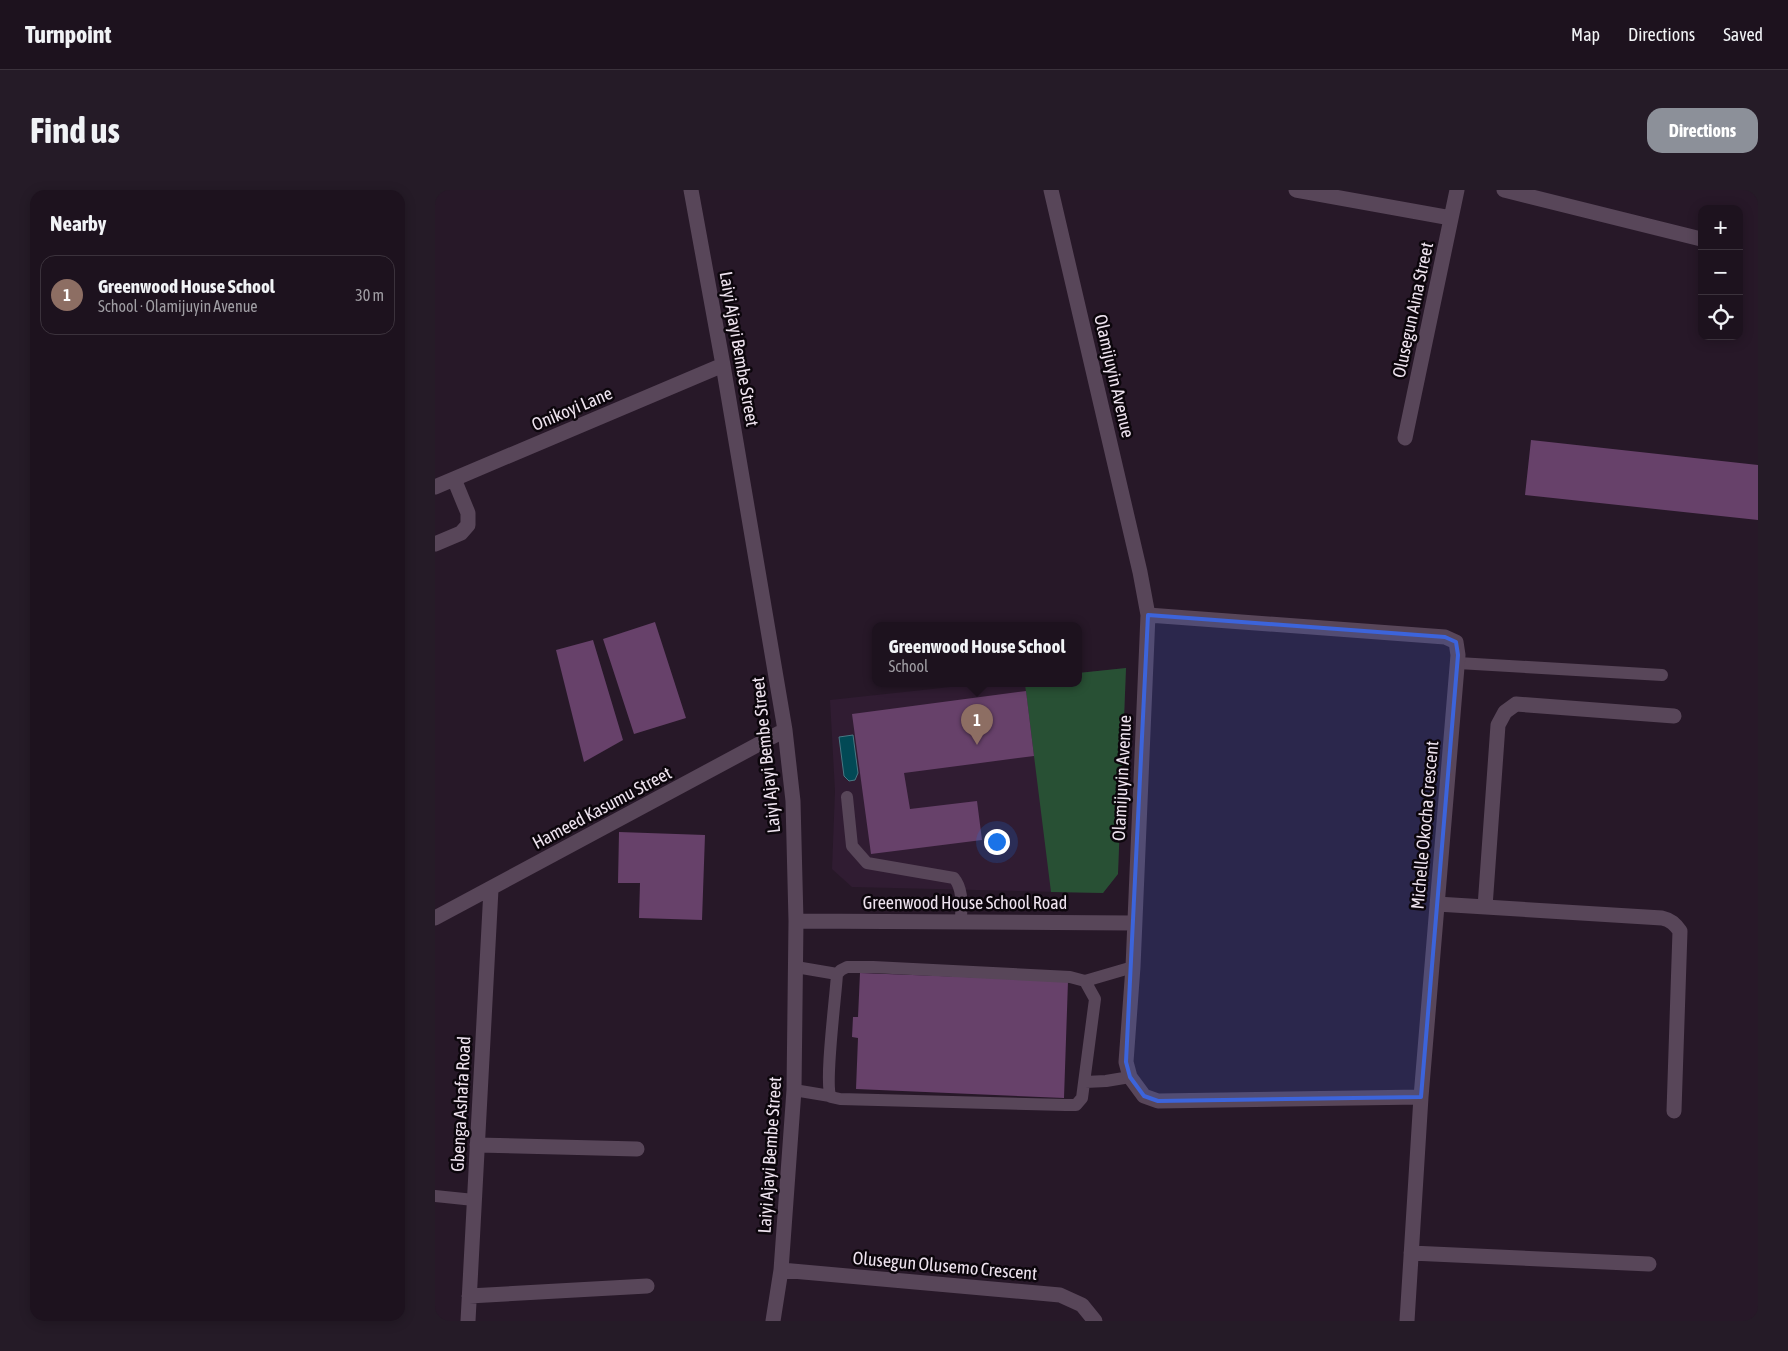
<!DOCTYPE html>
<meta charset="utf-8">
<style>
:root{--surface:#1d121e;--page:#251b27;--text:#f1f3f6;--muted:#a09ea4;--line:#3b323c;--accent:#8c9099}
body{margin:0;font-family:"Asap Condensed",sans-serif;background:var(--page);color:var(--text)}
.controls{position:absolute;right:15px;top:15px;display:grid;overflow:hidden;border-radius:10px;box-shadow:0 2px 12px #0003}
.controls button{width:45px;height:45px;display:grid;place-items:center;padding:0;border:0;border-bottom:1px solid var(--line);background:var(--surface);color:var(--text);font:25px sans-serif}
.you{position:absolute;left:561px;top:651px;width:18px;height:18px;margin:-12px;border:4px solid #fff;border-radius:50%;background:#1a73e8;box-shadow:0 0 0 8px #1a73e833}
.badge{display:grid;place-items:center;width:32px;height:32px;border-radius:50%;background:var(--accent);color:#fff;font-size:16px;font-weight:700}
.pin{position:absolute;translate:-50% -41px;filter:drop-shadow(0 1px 2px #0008)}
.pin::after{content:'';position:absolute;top:26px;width:18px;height:15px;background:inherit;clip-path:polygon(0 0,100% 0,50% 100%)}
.popup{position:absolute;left:437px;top:432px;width:210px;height:65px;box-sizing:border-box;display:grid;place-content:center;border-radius:10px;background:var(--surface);filter:drop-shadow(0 1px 4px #0005);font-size:16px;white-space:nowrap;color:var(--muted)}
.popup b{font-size:19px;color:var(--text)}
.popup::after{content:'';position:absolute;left:50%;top:100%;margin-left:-10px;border:10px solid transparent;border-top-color:var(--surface)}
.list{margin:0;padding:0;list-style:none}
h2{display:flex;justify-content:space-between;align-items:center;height:65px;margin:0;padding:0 20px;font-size:21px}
h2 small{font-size:16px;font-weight:400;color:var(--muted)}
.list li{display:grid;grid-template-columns:32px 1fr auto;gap:15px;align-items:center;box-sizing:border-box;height:80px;margin:0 10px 10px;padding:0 10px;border:1px solid var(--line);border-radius:15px}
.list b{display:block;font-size:19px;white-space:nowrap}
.list p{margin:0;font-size:16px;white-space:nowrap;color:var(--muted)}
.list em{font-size:16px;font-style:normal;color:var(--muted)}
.icon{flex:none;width:28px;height:28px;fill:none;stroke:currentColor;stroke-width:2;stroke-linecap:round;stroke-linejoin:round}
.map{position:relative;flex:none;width:1323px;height:1131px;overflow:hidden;border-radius:15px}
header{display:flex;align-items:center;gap:30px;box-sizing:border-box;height:70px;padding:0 25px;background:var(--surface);border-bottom:1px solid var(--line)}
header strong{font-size:24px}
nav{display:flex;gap:28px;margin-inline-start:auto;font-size:18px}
.intro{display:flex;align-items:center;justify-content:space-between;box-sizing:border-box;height:120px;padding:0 30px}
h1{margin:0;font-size:35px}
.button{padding:12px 22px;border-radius:15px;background:var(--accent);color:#fff;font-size:18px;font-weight:700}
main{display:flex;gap:30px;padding:0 30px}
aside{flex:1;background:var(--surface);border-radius:15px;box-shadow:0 2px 12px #0003}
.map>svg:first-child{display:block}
</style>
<header>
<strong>Turnpoint</strong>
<nav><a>Map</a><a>Directions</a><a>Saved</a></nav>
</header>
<div class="intro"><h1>Find us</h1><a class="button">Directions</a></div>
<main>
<aside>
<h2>Nearby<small></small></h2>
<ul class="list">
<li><span class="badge" style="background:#8d6e63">1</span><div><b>Greenwood House School</b><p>School · Olamijuyin Avenue</p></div><em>30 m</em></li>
</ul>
</aside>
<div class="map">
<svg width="1323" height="1131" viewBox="0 0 1323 1131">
<rect width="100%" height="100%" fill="#271828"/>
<path fill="#301c32" d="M691,478l-8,206 -15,19 -251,-6 -20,-18 3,-78 -5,-91 148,-16h100v-11z"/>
<path fill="#285034" d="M691,478l-8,206 -15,19 -52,-1 -26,-208h53v-11z"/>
<path fill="#024955" stroke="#497783" d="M418,545l5,38 -3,7 -6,1 -5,-5 -5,-39z"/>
<path fill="#67416a" d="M1096,250l227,25v55l-233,-25z
M220,432l31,96 -52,16 -31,-95z
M158,450l30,100 -39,22 -28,-112z
M591,501l8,65 -130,17 6,36 67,-8 5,39 -111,14 -19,-140z
M184,642l86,3 -3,85 -63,-2 1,-35h-22z
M425,783l208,8 -4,117 -208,-9 2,-51 -6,-1 1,-20h5z"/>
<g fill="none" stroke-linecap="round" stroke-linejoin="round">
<path stroke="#584659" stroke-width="12" d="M1023,473l204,12
M412,607l5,49 15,17 87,15c10,12 7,30 7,44
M361,777l41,7
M412,777h26l197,10 15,4 10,18 -13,99 -6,7h-10l-226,-6 -9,-2c-7,-11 5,-103 6,-123l4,-4z
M650,791l48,-14
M650,892l21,-1 24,-4
M359,900l36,6
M0,1006l39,4"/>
<path stroke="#584659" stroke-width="15" d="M256,0l32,175 62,365 8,71 3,120 -2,169 -13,180 -8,51
M616,0l89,382 8,43 -15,352 -7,95 4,15 14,19 14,5 263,-4
M861,0l155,28
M1069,0l197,49
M970,248l52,-248
M0,297l288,-122
M0,354l26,-11 7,-8v-12l-14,-34
M713,425l297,22 11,5 2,13 -37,442 -14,224
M1002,714l225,14c9,2 13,6 18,13l-6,180
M1050,717l13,-182 7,-13 11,-8 158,12
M0,728l350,-188
M361,731l338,2
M42,955l160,4
M976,1063l238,11
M346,1080l279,25 22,10 13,16
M34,1106l178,-10
M33,1131l23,-432"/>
</g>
<path fill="#3c64db" fill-opacity="0.2" stroke="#3c64db" stroke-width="4" stroke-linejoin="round" d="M713,425l297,22 11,5 2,13 -37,442 -263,4 -14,-5 -14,-19 -4,-15z"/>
<g text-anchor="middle" stroke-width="5" stroke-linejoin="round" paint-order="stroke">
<g font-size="18" fill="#eee3ef" stroke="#0c060c">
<text transform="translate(978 120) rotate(-78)" y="6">Olusegun Aina Street</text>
<text transform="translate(304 159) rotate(80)" y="6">Laiyi Ajayi Bembe Street</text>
<text transform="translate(679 186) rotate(77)" y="6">Olamijuyin Avenue</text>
<text transform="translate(137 219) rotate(-23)" y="6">Onikoyi Lane</text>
<text transform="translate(331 565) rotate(-96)" y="6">Laiyi Ajayi Bembe Street</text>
<text transform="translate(687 588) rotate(-87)" y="6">Olamijuyin Avenue</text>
<text transform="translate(167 618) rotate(-28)" y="6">Hameed Kasumu Street</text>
<text transform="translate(990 635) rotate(-85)" y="6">Michelle Okocha Crescent</text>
<text x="530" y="719">Greenwood House School Road</text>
<text transform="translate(26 914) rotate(-87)" y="6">Gbenga Ashafa Road</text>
<text transform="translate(335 965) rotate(-86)" y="6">Laiyi Ajayi Bembe Street</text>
<text transform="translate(510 1076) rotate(5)" y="6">Olusegun Olusemo Crescent</text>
</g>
</g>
</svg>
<div class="controls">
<button>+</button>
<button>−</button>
<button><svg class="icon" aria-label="locate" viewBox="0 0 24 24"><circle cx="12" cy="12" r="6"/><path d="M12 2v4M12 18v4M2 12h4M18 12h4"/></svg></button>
</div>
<div class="you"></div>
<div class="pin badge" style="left:542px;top:555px;background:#8d6e63">1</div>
<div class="popup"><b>Greenwood House School</b>School</div>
</div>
</main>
